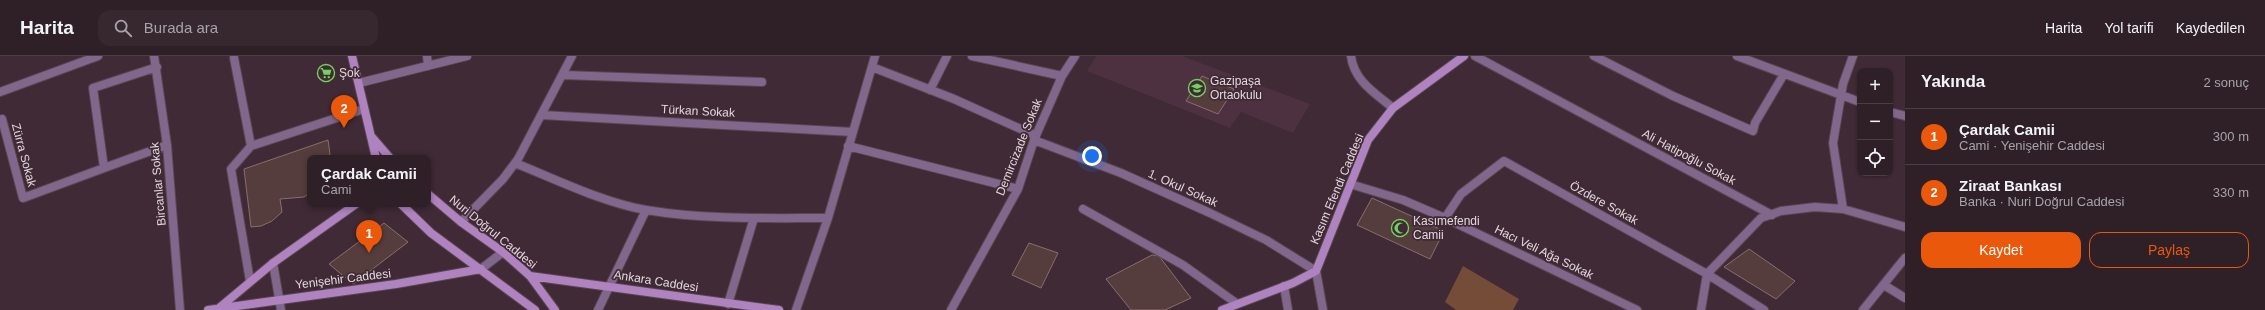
<!DOCTYPE html>
<html lang="tr">
<meta charset="utf-8">
<style>
:root{--surface:#2f2028;--page:#372830;--text:#f1f3f6;--muted:#a7a3a8;--line:#4a3e45;--accent:#ea580c}
body{margin:0;font-family:Arial,sans-serif;background:var(--page);color:var(--text)}
.controls{position:absolute;right:12px;top:12px;display:grid;overflow:hidden;border-radius:8px;box-shadow:0 1px 3px #0004}
.controls button{width:36px;height:36px;display:grid;place-items:center;padding:0;border:0;border-bottom:1px solid var(--line);background:var(--surface);color:var(--text);font:20px sans-serif}
.you{position:absolute;left:1092px;top:100px;width:14px;height:14px;margin:-10px;border:3px solid #fff;border-radius:50%;background:#1a73e8;box-shadow:0 0 0 6px #1a73e833}
.badge{display:grid;place-items:center;width:26px;height:26px;border-radius:50%;background:var(--accent);color:#fff;font-size:13px;font-weight:700}
.pin{position:absolute;translate:-50% -33px;filter:drop-shadow(0 1px 2px #0008)}
.pin::after{content:'';position:absolute;top:21px;width:14px;height:12px;background:inherit;clip-path:polygon(0 0,100% 0,50% 100%)}
.popup{position:absolute;left:307px;top:99px;width:124px;height:52px;box-sizing:border-box;display:grid;place-content:center;border-radius:8px;background:var(--surface);filter:drop-shadow(0 1px 3px #0005);font-size:13px;white-space:nowrap;color:var(--muted)}
.popup b{font-size:15px;color:var(--text)}
.popup::after{content:'';position:absolute;left:50%;top:100%;margin-left:-8px;border:8px solid transparent;border-top-color:var(--surface)}
.list{margin:0;padding:0;list-style:none}
h2{display:flex;justify-content:space-between;align-items:center;height:52px;margin:0;padding:0 16px;font-size:17px}
h2 small{font-size:13px;font-weight:400;color:var(--muted)}
.list li{display:grid;grid-template-columns:26px 1fr auto;gap:12px;align-items:center;box-sizing:border-box;height:56px;padding:0 16px;border-top:1px solid var(--line)}
.list b{display:block;font-size:15px;white-space:nowrap}
.list p{margin:0;font-size:13px;white-space:nowrap;color:var(--muted)}
.list em{font-size:13px;font-style:normal;color:var(--muted)}
.actions{display:flex;gap:8px;padding:12px 16px}
.actions a{flex:1;padding:9px 0;border:1px solid var(--accent);border-radius:12px;text-align:center;font-size:14px;color:var(--accent)}
.actions .main{background:var(--accent);color:#fff}
.icon{flex:none;width:22px;height:22px;fill:none;stroke:currentColor;stroke-width:2;stroke-linecap:round;stroke-linejoin:round}
.map{position:relative;flex:none;width:1905px;height:254px;overflow:hidden}
header{display:flex;align-items:center;gap:24px;box-sizing:border-box;height:56px;padding:0 20px;background:var(--surface);border-bottom:1px solid var(--line)}
header strong{font-size:19px}
nav{display:flex;gap:22px;margin-inline-start:auto;font-size:14px}
.search{width:280px;height:36px;background:var(--page);display:flex;align-items:center;gap:10px;box-sizing:border-box;padding:0 14px;border-radius:12px;color:var(--muted);font-size:15px}
main{display:flex}
aside{flex:1;background:var(--surface)}
.map>svg:first-child{display:block}
</style>
<header>
<strong>Harita</strong>
<div class="search"><svg class="icon" aria-label="search" viewBox="0 0 24 24"><circle cx="10" cy="10" r="6"/><path d="M15 15l6 6"/></svg>Burada ara</div>
<nav><a>Harita</a><a>Yol tarifi</a><a>Kaydedilen</a></nav>
</header>
<main>
<div class="map">
<svg width="1905" height="254" viewBox="0 0 1905 254">
<rect width="100%" height="100%" fill="#3f2a35"/>
<path fill="#4d3140" d="M1096,0h86l128,48 -17,29 -52,-21 -11,16 -143,-57z"/>
<path fill="#754c37" d="M1463,210l56,33 -6,11h-57l-11,-8z"/>
<path fill="#563d3d" stroke="#8a6d6e" d="M1202,20l32,13 -16,25 -32,-13z
M328,84l2,14 -2,4h-18v35l-6,4 -24,2 2,13 -10,9 -11,5 -10,1 -7,-58z
M1372,142l72,33 -14,28 -73,-34z
M384,167l24,19 -55,42 -24,-20z
M1029,187l29,10 -17,35 -29,-13z
M1749,193l46,32 -19,18 -52,-32z
M1152,199l7,1 32,42 -26,12h-34l-25,-31z"/>
<g fill="none" stroke-linecap="round" stroke-linejoin="round">
<g stroke="#594650" stroke-width="10">
<path id="street" d="M154,0l13,89 13,165
M427,0l1,10
M972,0l90,20
M1351,0c3,25 24,37 42,52
M1475,0l297,159
M1594,0l79,40 80,35 2,-8 29,-49
M1737,0l123,46
M234,2l17,88 -20,23 19,112
M157,11l-64,21 11,80 63,-23
M872,11l82,32 82,37
M563,19l199,7
M359,27l108,-27
M930,34l17,-34
M0,36l98,-36
M1890,56l15,4
M542,59l311,17
M0,64l2,-1 21,79 81,-30
M1034,84l87,33 89,40 56,27 50,31 7,39
M251,90l113,-37
M848,90l170,43
M515,107c40,16 89,40 131,47 60,10 122,8 182,8
M1350,128l53,16 42,18 192,92
M1083,153l100,56 53,38
M1843,153l-10,-66 10,-59 10,-28
M1445,162l16,-24 43,-33 203,113 57,36
M461,166l42,-43 15,-20 54,-103
M273,207l8,47
M481,213l22,-17
M1884,229l21,13
M1284,230l4,24
M728,248l26,-86
M598,254l48,-100
M796,254l32,-92 47,-162
M951,254l67,-121 16,-49 28,-64 13,-20
M1701,254l6,-36 54,-56 20,-7 34,-4 28,2 62,18
M1863,254l42,-52"/>
</g>
<g stroke="#594650" stroke-width="10">
<path id="secondary" d="M352,0l24,102
M371,80l19,22
M428,138l33,28 42,30 27,24 25,34
M401,148l30,29 104,77
M530,220l249,34
M219,252l54,-45 83,-59
M208,254l188,-26 85,-15
M1222,254l71,-27 23,-12 52,-131 25,-32 71,-52"/>
</g>
<use href="#street" stroke="#82678d" stroke-width="8"/>
<use href="#secondary" stroke="#af83c0" stroke-width="8"/>
</g>
<defs>
<g id="supermarket-ring" transform="scale(0.9)"><circle r="9.5" fill="#3f2a35" stroke="#73d25c" stroke-width="1.5"/><path d="M-6-5.5h2.5l.6 2H6L4.5 2H-2.5L-4.4-4H-6ZM-1.5 3.2a1.3 1.3 0 1 0 .1 0ZM3 3.2a1.3 1.3 0 1 0 .1 0Z" fill="#73d25c"/></g>
<g id="school-ring" transform="scale(0.9)"><circle r="9.5" fill="#3f2a35" stroke="#73d25c" stroke-width="1.5"/><path d="M0-5L7-2L0 1L-7-2ZM-4 1L0 2.5L4 1V4Q0 6-4 4Z" fill="#73d25c"/></g>
<g id="mosque-ring" transform="scale(0.9)"><circle r="9.5" fill="#3f2a35" stroke="#73d25c" stroke-width="1.5"/><path d="M3.5-4.9A6 6 0 1 0 3.5 4.9A5 5 0 1 1 3.5-4.9Z" fill="#73d25c"/></g>
</defs>
<g fill-rule="evenodd">
<use href="#supermarket-ring" x="326" y="17"/>
<use href="#school-ring" x="1197" y="32"/>
<use href="#mosque-ring" x="1400" y="172"/>
</g>
<g text-anchor="middle" stroke-width="3.5" stroke-linejoin="round" paint-order="stroke">
<g font-size="12" fill="#e4d6dd" stroke="#3f2a35" text-anchor="start">
<text x="339" y="21">Şok</text>
<text x="1210" y="29">Gazipaşa<tspan x="1210" dy="14">Ortaokulu</tspan></text>
<text x="1413" y="169">Kasımefendi<tspan x="1413" dy="14">Camii</tspan></text>
</g>
<g font-size="12" fill="#e4d6dd" stroke="#3f2a35">
<text transform="translate(698 55) rotate(3)" y="4">Türkan Sokak</text>
<text transform="translate(1019 91) rotate(-68)" y="4">Demircizade Sokak</text>
<text transform="translate(24 99) rotate(75)" y="4">Zürra Sokak</text>
<text transform="translate(1689 101) rotate(28)" y="4">Ali Hatipoğlu Sokak</text>
<text transform="translate(158 128) rotate(-95)" y="4">Bircanlar Sokak</text>
<text transform="translate(1183 132) rotate(24)" y="4">1. Okul Sokak</text>
<text transform="translate(1337 133) rotate(-67)" y="4">Kasım Efendi Caddesi</text>
<text transform="translate(1604 147) rotate(29)" y="4">Özdere Sokak</text>
<text transform="translate(493 176) rotate(39)" y="4">Nuri Doğrul Caddesi</text>
<text transform="translate(1544 196) rotate(26)" y="4">Hacı Veli Ağa Sokak</text>
<text transform="translate(343 223) rotate(-7)" y="4">Yenişehir Caddesi</text>
<text transform="translate(656 225) rotate(9)" y="4">Ankara Caddesi</text>
</g>
</g>
</svg>
<div class="controls">
<button>+</button>
<button>−</button>
<button><svg class="icon" aria-label="locate" viewBox="0 0 24 24"><circle cx="12" cy="12" r="6"/><path d="M12 2v4M12 18v4M2 12h4M18 12h4"/></svg></button>
</div>
<div class="you"></div>
<div class="pin badge" style="left:369px;top:197px">1</div>
<div class="popup"><b>Çardak Camii</b>Cami</div>
<div class="pin badge" style="left:344px;top:72px">2</div>
</div>
<aside>
<h2>Yakında<small>2 sonuç</small></h2>
<ul class="list">
<li><span class="badge">1</span><div><b>Çardak Camii</b><p>Cami · Yenişehir Caddesi</p></div><em>300 m</em></li>
<li><span class="badge">2</span><div><b>Ziraat Bankası</b><p>Banka · Nuri Doğrul Caddesi</p></div><em>330 m</em></li>
</ul>
<div class="actions"><a class="main">Kaydet</a><a>Paylaş</a></div>
</aside>
</main>
